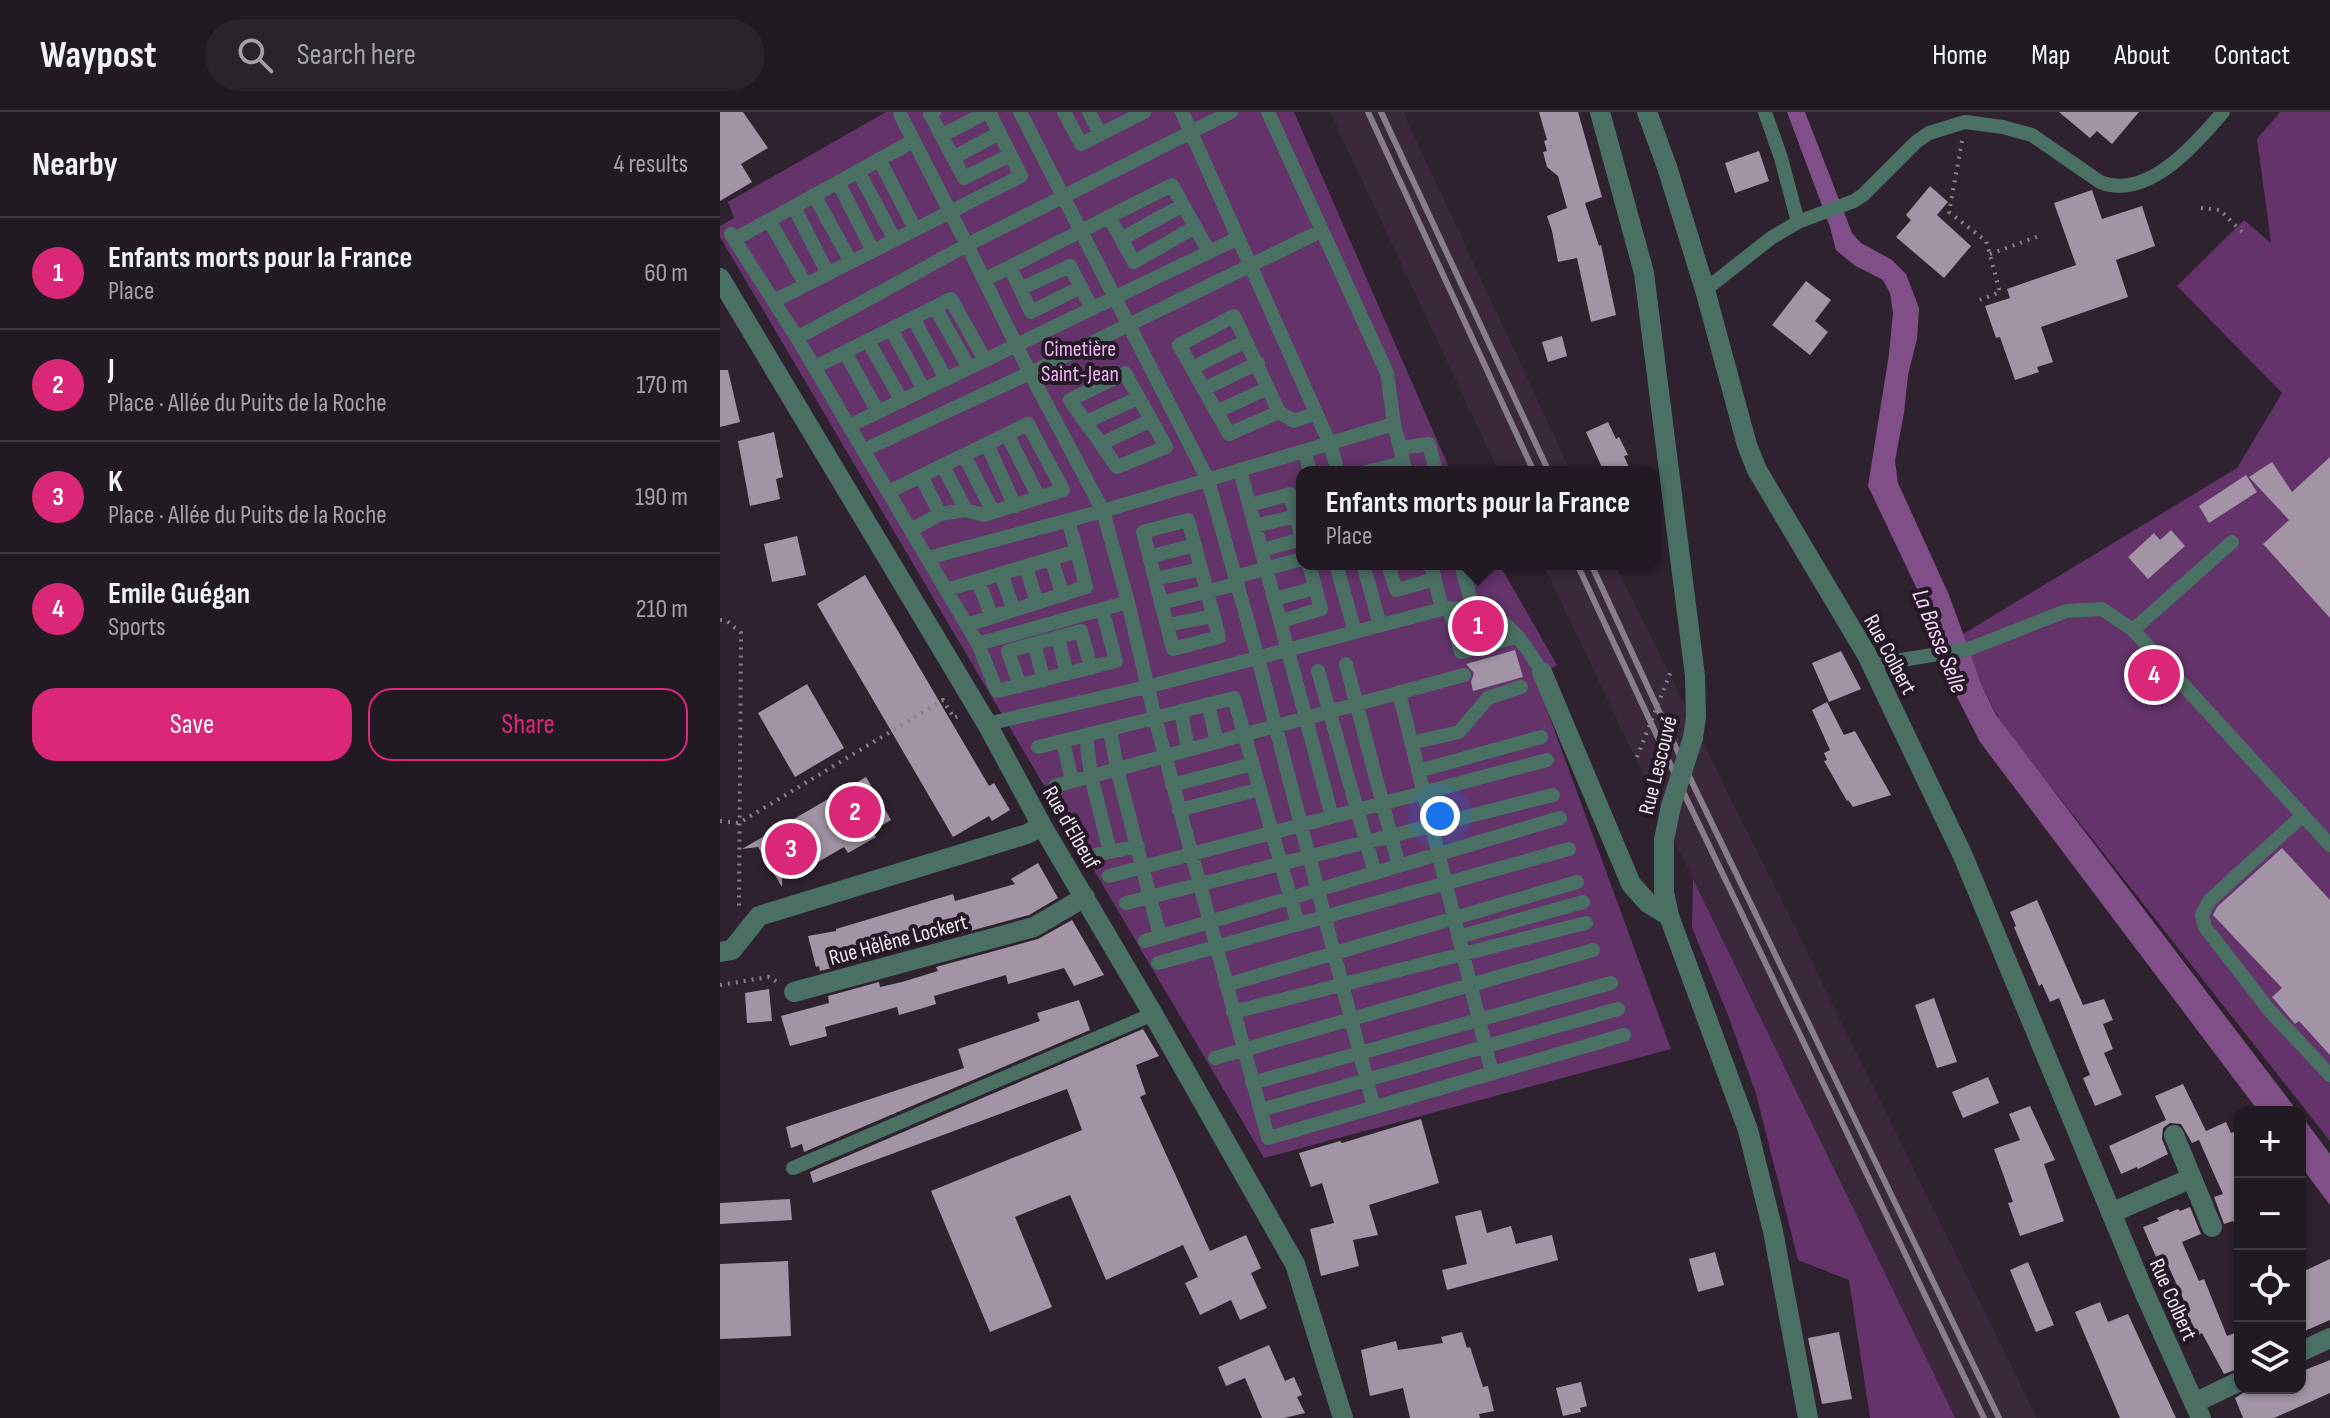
<!DOCTYPE html>
<meta charset="utf-8">
<style>
:root{--surface:#221a23;--page:#2a232b;--text:#f1f3f6;--muted:#a2a1a6;--line:#3f3841;--accent:#db2777}
body{margin:0;font-family:"Sofia Sans Condensed",sans-serif;background:var(--page);color:var(--text)}
.controls{position:absolute;right:24px;bottom:24px;display:grid;overflow:hidden;border-radius:16px;box-shadow:0 2px 6px #0004}
.controls button{width:72px;height:72px;display:grid;place-items:center;padding:0;border:0;border-bottom:2px solid var(--line);background:var(--surface);color:var(--text);font:40px sans-serif}
.you{position:absolute;left:720px;top:704px;width:28px;height:28px;margin:-20px;border:6px solid #fff;border-radius:50%;background:#1a73e8;box-shadow:0 0 0 12px #1a73e833}
.badge{display:grid;place-items:center;width:52px;height:52px;border-radius:50%;background:var(--accent);color:#fff;font-size:26px;font-weight:700}
.pin{position:absolute;translate:-50% -50%;border:4px solid #fff;box-shadow:0 2px 8px #0006}
.popup{position:absolute;left:576px;top:354px;width:364px;height:104px;box-sizing:border-box;display:grid;place-content:center;border-radius:16px;background:var(--surface);filter:drop-shadow(0 2px 6px #0005);font-size:26px;white-space:nowrap;color:var(--muted)}
.popup b{font-size:30px;color:var(--text)}
.popup::after{content:'';position:absolute;left:50%;top:100%;margin-left:-16px;border:16px solid transparent;border-top-color:var(--surface)}
.list{margin:0;padding:0;list-style:none}
h2{display:flex;justify-content:space-between;align-items:center;height:104px;margin:0;padding:0 32px;font-size:34px}
h2 small{font-size:26px;font-weight:400;color:var(--muted)}
.list li{display:grid;grid-template-columns:52px 1fr auto;gap:24px;align-items:center;box-sizing:border-box;height:112px;padding:0 32px;border-top:2px solid var(--line)}
.list b{display:block;font-size:30px;white-space:nowrap}
.list p{margin:0;font-size:26px;white-space:nowrap;color:var(--muted)}
.list em{font-size:26px;font-style:normal;color:var(--muted)}
.actions{display:flex;gap:16px;padding:24px 32px}
.actions a{flex:1;padding:18px 0;border:2px solid var(--accent);border-radius:24px;text-align:center;font-size:28px;color:var(--accent)}
.actions .main{background:var(--accent);color:#fff}
.icon{flex:none;width:44px;height:44px;fill:none;stroke:currentColor;stroke-width:2;stroke-linecap:round;stroke-linejoin:round}
.map{position:relative;flex:none;width:1610px;height:1306px;overflow:hidden}
header{display:flex;align-items:center;gap:48px;box-sizing:border-box;height:112px;padding:0 40px;background:var(--surface);border-bottom:2px solid var(--line)}
header strong{font-size:38px}
nav{display:flex;gap:44px;margin-inline-start:auto;font-size:28px}
.search{width:560px;height:72px;background:var(--page);display:flex;align-items:center;gap:20px;box-sizing:border-box;padding:0 28px;border-radius:44px;color:var(--muted);font-size:30px}
main{display:flex}
aside{flex:1;background:var(--surface)}
.map>svg:first-child{display:block}
</style>
<header>
<strong>Waypost</strong>
<div class="search"><svg class="icon" aria-label="search" viewBox="0 0 24 24"><circle cx="10" cy="10" r="6"/><path d="M15 15l6 6"/></svg>Search here</div>
<nav><a>Home</a><a>Map</a><a>About</a><a>Contact</a></nav>
</header>
<main>
<aside>
<h2>Nearby<small>4 results</small></h2>
<ul class="list">
<li><span class="badge">1</span><div><b>Enfants morts pour la France</b><p>Place</p></div><em>60 m</em></li>
<li><span class="badge">2</span><div><b>J</b><p>Place · Allée du Puits de la Roche</p></div><em>170 m</em></li>
<li><span class="badge">3</span><div><b>K</b><p>Place · Allée du Puits de la Roche</p></div><em>190 m</em></li>
<li><span class="badge">4</span><div><b>Emile Guégan</b><p>Sports</p></div><em>210 m</em></li>
</ul>
<div class="actions"><a class="main">Save</a><a>Share</a></div>
</aside>
<div class="map">
<svg width="1610" height="1306" viewBox="0 0 1610 1306">
<rect width="100%" height="100%" fill="#2e222f"/>
<path fill="#39293b" d="M610,0h73l168,360h-72z
M823,452h72l422,854h-82l-262,-539z"/>
<path fill="#63336a" d="M166,0h408l157,360h-149v92h173l3,9 23,-6 56,98 -22,12 136,372 -407,109 -544,-921v-11l14,-8 -6,-16z
M1560,0h50v1029l-329,-418 -19,-37 -19,-52 274,-166 45,-75 -105,-107 67,-66 27,23 -14,-104z
M973,767l257,528 5,11h-85l-21,-138 -51,-20 -42,-166 -28,-79 -36,-87z"/>
<path fill="#814f88" d="M1067,0h18l47,121 9,10 31,17 14,14 13,34 -2,31 -9,36 -4,38 -9,48 3,22 51,112 33,91 14,29 302,397h-39l-279,-370 -23,-45 -30,-87 -59,-124 21,-132 4,-41 -3,-20 -7,-13 -29,-15 -18,-15 -6,-23z
M1580,1002l30,40v51l-30,-40z"/>
<path fill="#a294a4" d="M0,0h23l25,36 -27,16 11,18 -32,19z
M819,0h39l24,85 -17,6 14,43 2,-1 15,70 -25,7 -14,-64 -19,4 -6,-31 -5,-15 20,-8 -9,-32 -11,-9 -4,-15 4,-1 -3,-10 3,-1z
M1339,0h80l-27,32 -15,-13 -7,7z
M1039,39l10,30 -34,12 -10,-30z
M1210,74l18,16 -11,13 34,31 -27,32 -48,-41 15,-17 -5,-5z
M1372,78l10,29 40,-13 13,40 -39,14 12,37 -87,30 12,35 -16,5 2,5 -24,8 -15,-43 -4,1 -11,-32 25,-8 -3,-9 69,-24 -22,-62z
M1086,169l25,19 -16,21 13,11 -18,23 -38,-30z
M842,224l5,20 -19,6 -6,-20z
M0,258h8l12,52 -20,5z
M888,310l8,17 3,-2 9,18 -4,1 7,16h-27l-18,-40z
M54,320l9,45 -7,2 4,20 -30,7 -12,-65z
M1610,345v161l-67,-74 26,-24 -40,-43 23,-15 20,30z
M1526,363l11,17 -48,31 -10,-17z
M1451,418l14,16 -37,33 -20,-22 26,-24 6,7z
M77,424l9,39 -34,7 -8,-38z
M145,463l124,211 5,-3 16,27 -18,11 -3,-5 -36,21 -136,-233z
M795,538l8,27 -50,14 -2,-9 3,-9 -8,-9z
M1121,539l20,38 -32,13 -17,-39z
M87,572l37,64 -49,29 -37,-64z
M1107,590l17,33 11,-4 36,64 -38,12 -5,-7 -1,1 -23,-40 3,-1 -3,-7 6,-3 -18,-40z
M146,665l25,43 -19,11 4,6 -28,16 -4,-6 -52,30 -9,-33 -1,43 -24,-40 -16,2z
M1562,736l48,52v155l-31,-34 -4,3 -17,-20 -6,-7 10,-9 -69,-73 4,-8z
M318,751l20,35 -29,17 -100,27 -2,-7 -56,16 1,6 -52,14 -1,-5 -3,1 -8,-31 28,-5v-2l117,-35 2,7 60,-17 -4,-5z
M1317,788l46,105 21,-6 9,21 -10,4 10,25 -9,4 18,42 -27,11 -12,-28 7,-3 -31,-77 -9,4 -8,-18 -3,2 -25,-59 2,-1 -6,-14z
M352,808l32,55 -30,11 -10,-18 -56,16 -2,-9 -72,21 2,8 -16,5 -21,6 -2,-8 -72,20 2,9 -37,10 -9,-30 48,-13 -1,-7 51,-14 1,5 22,-5 36,-11 -2,-4 102,-28z
M49,877l3,32 -25,2 -2,-30z
M1214,886l23,64 -20,6 -22,-63z
M359,888l11,30 -286,122 -2,-8 -11,4 -5,-21 178,-59 -6,-19 82,-28 -3,-8z
M423,917l16,27 -23,9 10,29 -6,3 70,154 36,-16 15,33 -10,5 16,35 -27,12 -9,-20 -31,15 -15,-32 13,-6 -15,-32 -77,35 -36,-85 -55,22 37,90 -62,25 -59,-141 151,-61 -15,-41 -254,94 -3,-11z
M1268,965l11,26 -36,15 -11,-26z
M1463,972l23,47 20,-9 5,11 9,-4v106l-7,-14 -9,3 -10,-27 9,-3 -9,-20 -15,-34 -7,3 -11,-19 -11,-1 -7,5 -1,11 6,15 -30,15 -1,-2 -16,7 -12,-28 57,-26 -11,-24z
M1310,994l25,54 -11,4 20,57 -44,15 -12,-33 5,-1 -19,-53 26,-9 -11,-26z
M701,1007l18,64 -70,22 9,30 -25,5 6,26 -38,10 -11,-47 24,-6 -12,-40 -11,4 -12,-34 41,-12 2,2z
M70,1087l2,21 -72,4v-21z
M1470,1095l11,27 -19,8 17,39 5,-2 23,57 13,-5v37l-16,6 -22,-41 -6,3 -12,-30 2,-1 -19,-42 -7,3 -17,-39 16,-6 -2,-3 21,-9 2,2z
M761,1098l6,23 24,-7 5,18 36,-9 6,25 -111,30 -5,-20 25,-6 -12,-48z
M995,1140l9,33 -26,7 -9,-33z
M1610,1147v61l-30,13v-60z
M68,1149l3,75 -71,3v-75z
M1308,1150l26,63 -18,7 -26,-62z
M1380,1190l8,20 20,-8 48,104h-56l-45,-106z
M742,1220l5,16 3,-1 13,40 5,-1 6,25 -15,3 1,4h-70l-7,-30 -33,8 -9,-46 35,-9 2,9 45,-7 -2,-6z
M1119,1220l13,67 -30,5 -14,-66z
M549,1233l16,36 9,-4 8,18 -5,2 8,16 -21,5h-22l-17,-40 -19,8 -8,-19z
M1610,1248v33l-56,25h-31l-8,-20 16,-10h49v-16z
M861,1270l6,24 -7,2 1,4 -18,4 -7,-28z"/>
<g fill="none" stroke-linecap="round" stroke-linejoin="round">
<path stroke="#8a808b" stroke-width="4" stroke-dasharray="2 6" stroke-linecap="butt" d="M1242,29l-13,71 37,29 14,51 -20,8
M1481,96l19,2 24,24
M1270,142l49,-18
M0,508l7,1 14,12 -2,273
M0,709l19,2 204,-123 11,18 4,-2
M0,873l49,-8 10,6"/>
<path stroke="#4a7064" stroke-width="14" d="M214,0l-4,2 34,64 46,-23
M300,0l188,368 50,178 116,450
M344,0l17,32 63,-32
M369,0l11,22
M462,0l148,332 8,28
M548,0l119,261 7,51 12,48
M1045,0l16,46 17,64
M180,2l67,131 63,128 73,138 25,91 27,116 113,420 356,-103
M221,24l46,-24
M233,46l46,-25
M159,47l36,70
M138,59l37,69
M118,70l35,69
M94,83l37,67
M74,95l34,67
M389,105l25,45 61,-35
M49,108l37,65
M11,122l66,104
M15,127l178,-98
M401,127l62,-34
M290,155l21,45 50,-25
M264,168l188,-95 37,67
M300,177l50,-23 22,43
M985,178l66,-52 27,-16 56,-21 9,-6 53,-53 13,-9 36,-11 38,5 29,8 68,47c47,19 96,-38 123,-70
M54,189l247,-125 -32,-64
M215,195l34,61
M193,206l33,61
M171,217l33,61
M148,229l34,60
M125,240l33,60
M95,255l136,-68 34,61
M472,256l54,-27
M405,261l41,74 -49,20 -47,-67z
M484,277l54,-26
M496,300l52,-24
M559,300l-50,22 -50,-89 55,-29 45,96 15,9 22,-8
M366,310l52,-24
M129,314l389,-188
M287,322l32,64
M267,332l28,62
M381,332l50,-24
M680,336l29,-4 7,28
M144,338l166,-77 291,-142
M585,339l5,21
M244,343l29,57
M223,354l23,44
M520,358l92,347
M646,360l37,-9
M201,364l19,38
M168,380l140,-68 35,66 -79,25 -18,-5 -26,4 -29,16
M530,393l40,-11 12,46
M468,408l31,117 -46,12 -30,-117z
M348,409l9,30
M535,414l41,-10
M542,438l40,-11
M429,445l46,-12
M208,446l175,-47 291,-87
M331,447l12,36
M616,452l19,68
M643,452l17,61
M668,452l8,26 39,-11
M711,452l11,45
M741,452l12,45
M306,454l11,37
M281,462l13,36
M515,465l67,-18
M435,467l46,-10
M258,469l14,36
M226,478l131,-39 9,36 -119,38
M555,487l40,-11
M408,490l-150,42 -181,-306 170,-93 264,-133
M441,491l76,-19
M729,496l12,44 57,-16
M561,509l40,-12 -12,-45
M447,513l46,-9
M1413,518l99,-88
M338,526l9,36
M258,532l19,47 119,-30 -14,-52
M314,532l10,36
M626,552l53,202
M1151,553l98,-16 97,-38 36,-2 31,21 197,215
M598,559l57,202
M300,574l-12,-35 73,-20 10,37
M679,580l93,381
M488,592l9,38
M461,599l7,39
M267,612l160,-37 295,-78c56,-5 73,20 100,63
M390,617l7,40 43,167
M366,623l5,41 19,76
M343,629l9,40
M691,631l48,-11 29,-34 33,-11
M318,635l196,-49 64,226
M698,659l123,-34
M452,673l81,-21
M335,674l409,-111
M459,698l81,-21
M1582,704l-93,85 -7,14 3,12 65,84 60,64
M376,743l42,-9
M389,764l438,-116
M406,791l427,-108
M738,825l125,-35
M425,829l415,-123
M438,851l411,-114
M506,873l351,-103
M513,900l353,-89
M495,946l378,-108
M532,971l359,-100
M540,998l358,-101
M73,1056l360,-154"/>
<path stroke="#4a7064" stroke-width="20" d="M880,0l44,161 51,403 1,41 -3,21
M0,166l267,446 55,102 111,188 142,250 48,154
M822,560l89,212 17,19 21,13
M944,728v52l5,24 79,214 25,101 35,187
M0,840l12,-2 27,-34 268,-82 15,-8
M74,880l240,-65 51,-30
M1454,1023l38,92
M1391,1101l81,-35
M1580,1240l30,-14
M1474,1291l46,-22"/>
<path stroke="#4a7064" stroke-width="20" d="M927,0l20,55 38,123 42,155 10,25 110,185 96,201 182,438 56,124"/>
<path stroke="#887e89" stroke-width="6" d="M648,0l166,360
M661,0l168,360
M857,452l102,219 305,635
M871,452l99,214 309,640"/>
<path stroke="#8a808b" stroke-width="4" stroke-dasharray="2 6" stroke-linecap="butt" d="M917,645l34,-86"/>
<path stroke="#4a7064" stroke-width="20" d="M944,728l7,-34 22,-68"/>
</g>
<g text-anchor="middle" stroke-width="8" stroke-linejoin="round" paint-order="stroke">
<g font-size="22" fill="#f0b6f7" stroke="#241925">
<text x="360" y="244">Cimetière<tspan x="360" dy="25">Saint-Jean</tspan></text>
</g>
<g font-size="22" fill="#efe7f0" stroke="#241925">
<text transform="translate(1171 542) rotate(62)" y="8">Rue Colbert</text>
<text transform="translate(937 653) rotate(-76)" y="8">Rue Lescouvé</text>
<text transform="translate(352 715) rotate(60)" y="8">Rue d'Elbeuf</text>
<text transform="translate(178 827) rotate(-15)" y="8">Rue Hélène Lockert</text>
<text transform="translate(1454 1187) rotate(66)" y="8">Rue Colbert</text>
</g>
<g font-size="24" font-style="italic" fill="#f3d6f7" stroke="#241925">
<text transform="translate(1220 529) rotate(68)" y="8">La Basse Selle</text>
</g>
</g>
</svg>
<div class="controls">
<button>+</button>
<button>−</button>
<button><svg class="icon" aria-label="locate" viewBox="0 0 24 24"><circle cx="12" cy="12" r="6"/><path d="M12 2v4M12 18v4M2 12h4M18 12h4"/></svg></button>
<button><svg class="icon" aria-label="layers" viewBox="0 0 24 24"><path d="M12 4l9 5-9 5-9-5zM3 14l9 5 9-5"/></svg></button>
</div>
<div class="you"></div>
<div class="pin badge" style="left:758px;top:514px">1</div>
<div class="popup"><b>Enfants morts pour la France</b>Place</div>
<div class="pin badge" style="left:135px;top:700px">2</div>
<div class="pin badge" style="left:71px;top:737px">3</div>
<div class="pin badge" style="left:1434px;top:563px">4</div>
</div>
</main>
